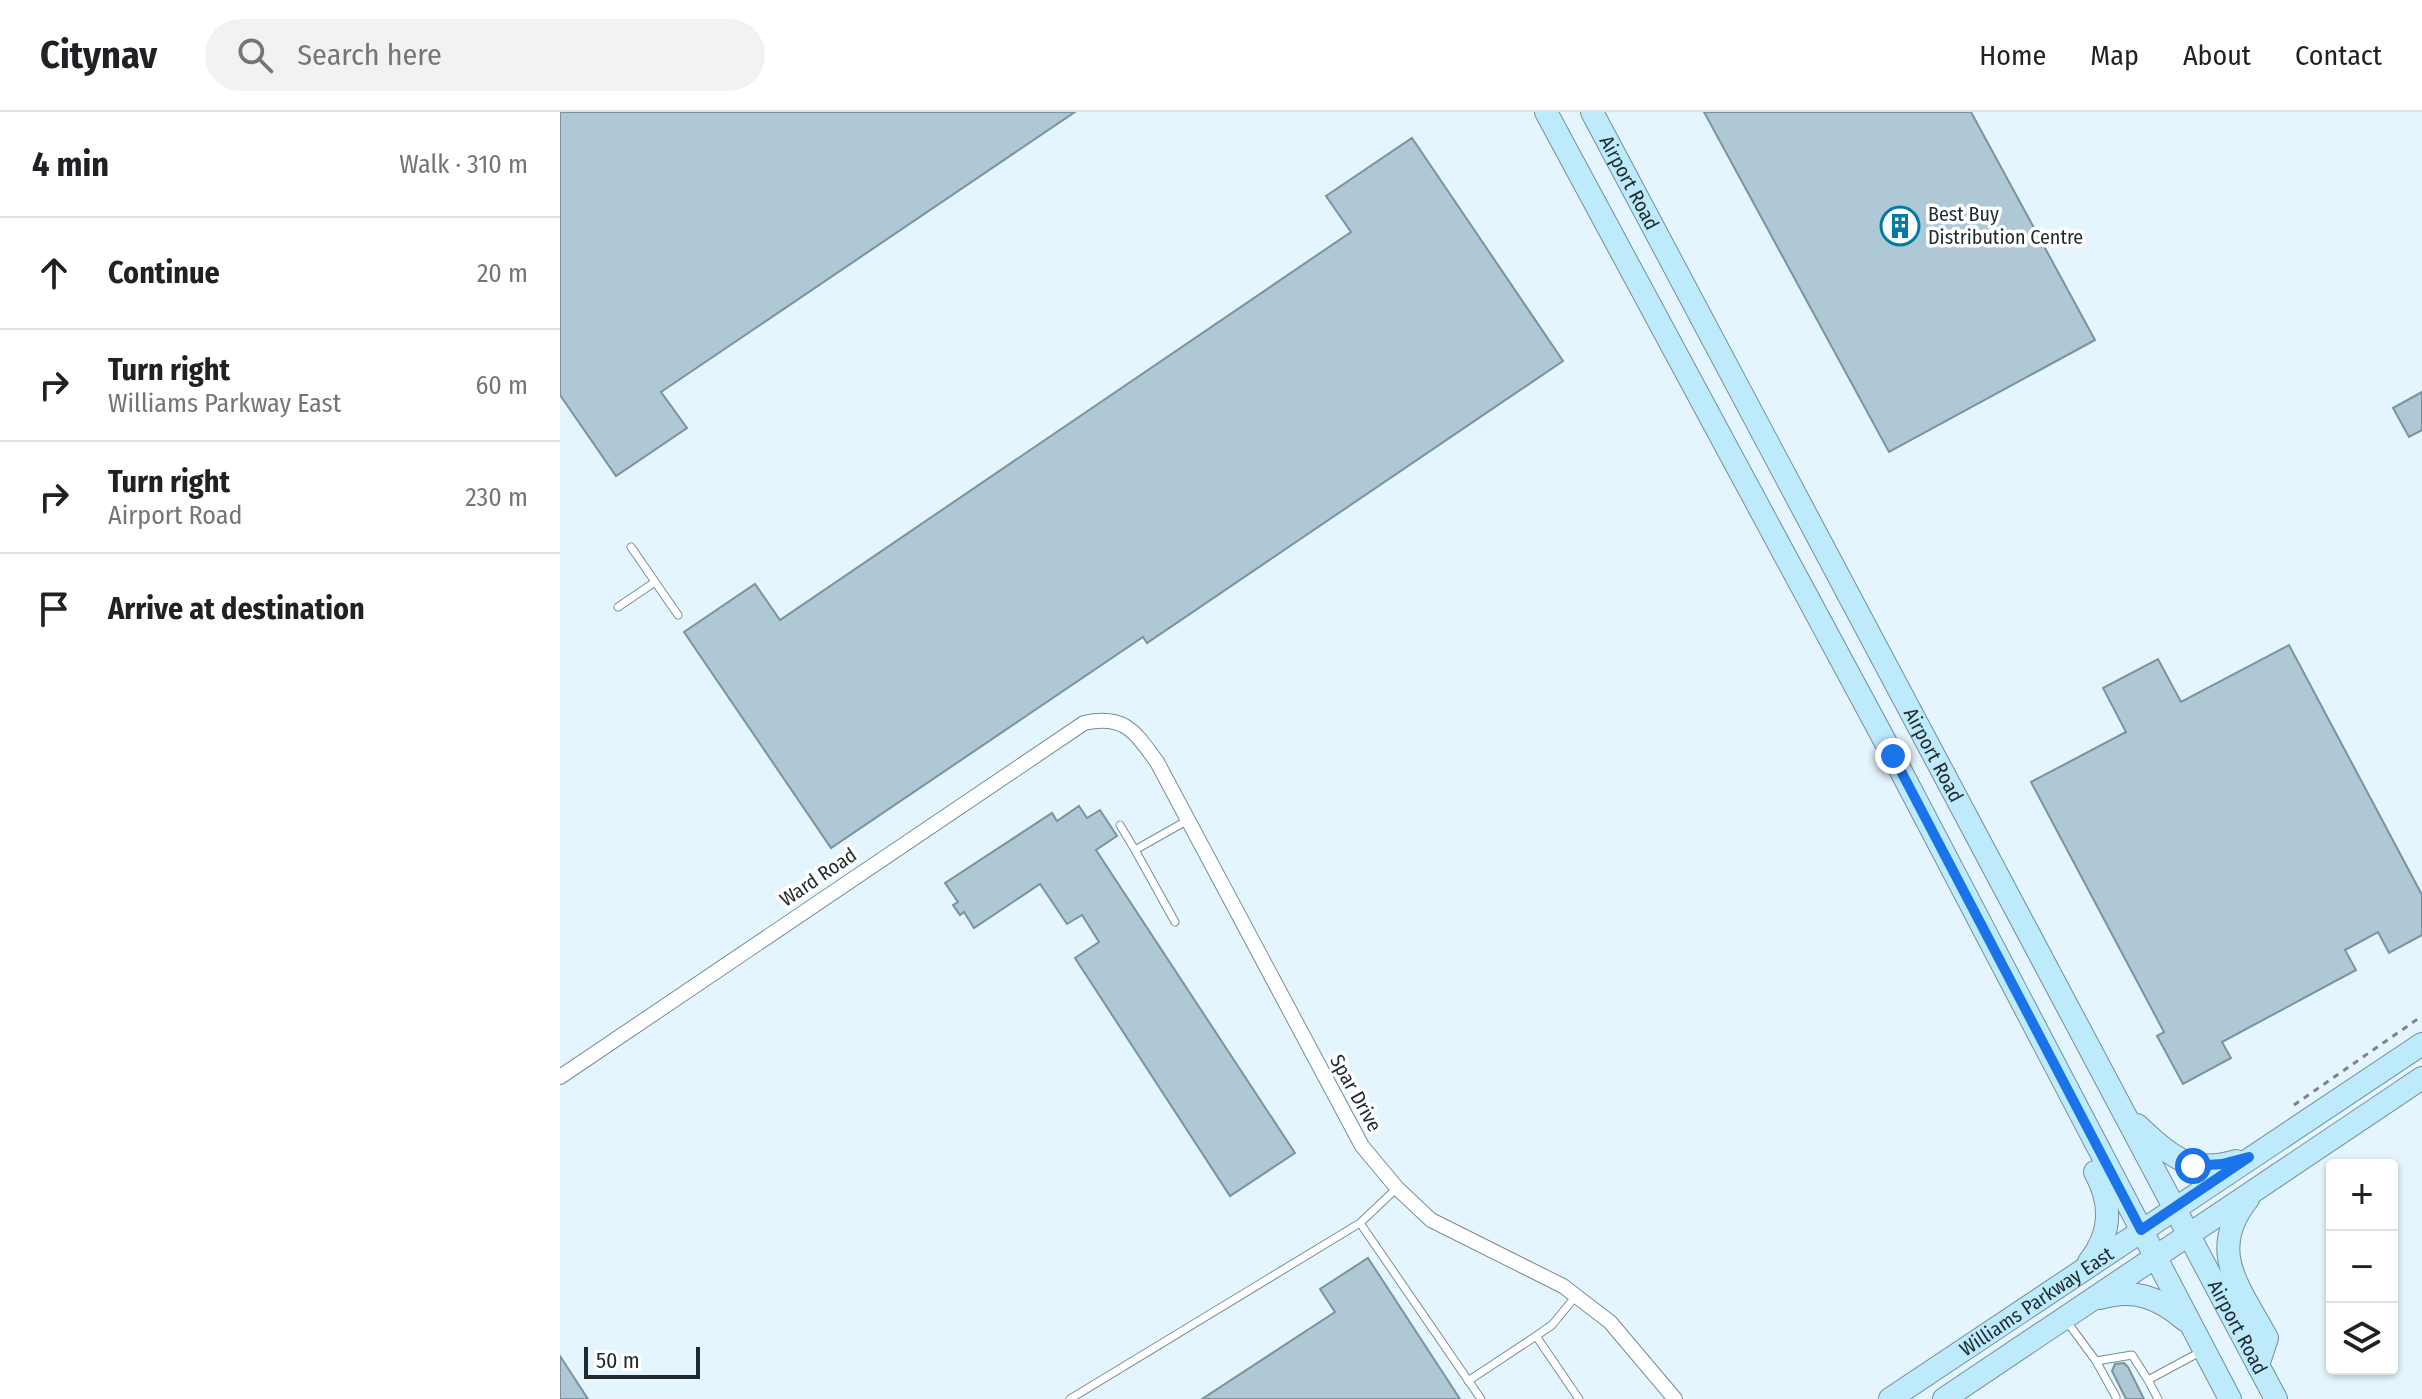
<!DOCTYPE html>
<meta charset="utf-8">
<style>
:root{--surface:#fff;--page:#f2f2f2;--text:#202124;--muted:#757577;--line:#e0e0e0}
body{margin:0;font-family:"Fira Sans Condensed",sans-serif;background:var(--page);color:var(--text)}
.controls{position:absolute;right:24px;bottom:24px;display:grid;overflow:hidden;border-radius:8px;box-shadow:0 2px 6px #0004}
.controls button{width:72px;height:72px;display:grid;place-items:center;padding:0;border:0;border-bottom:2px solid var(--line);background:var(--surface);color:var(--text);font:40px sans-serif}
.scale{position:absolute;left:24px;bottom:20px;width:116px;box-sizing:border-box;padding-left:8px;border:4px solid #1f292e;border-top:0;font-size:22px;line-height:28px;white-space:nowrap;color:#1f292e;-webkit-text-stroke:6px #fff;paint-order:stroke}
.stop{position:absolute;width:24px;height:24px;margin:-18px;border:6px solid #1a73e8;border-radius:50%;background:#fff}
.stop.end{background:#1a73e8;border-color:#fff;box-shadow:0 2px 8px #0008}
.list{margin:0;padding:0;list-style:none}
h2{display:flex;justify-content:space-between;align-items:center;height:104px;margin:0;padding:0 32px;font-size:34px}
h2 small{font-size:26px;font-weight:400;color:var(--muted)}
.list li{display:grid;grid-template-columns:52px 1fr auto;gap:24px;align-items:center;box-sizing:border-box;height:112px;padding:0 32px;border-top:2px solid var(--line)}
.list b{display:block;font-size:30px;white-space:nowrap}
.list p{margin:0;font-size:26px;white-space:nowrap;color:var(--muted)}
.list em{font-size:26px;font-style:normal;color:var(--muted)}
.icon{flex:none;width:44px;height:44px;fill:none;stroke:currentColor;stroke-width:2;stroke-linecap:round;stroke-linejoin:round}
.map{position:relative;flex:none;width:1862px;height:1287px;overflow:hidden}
header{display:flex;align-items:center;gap:48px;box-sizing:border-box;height:112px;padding:0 40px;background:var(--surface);border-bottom:2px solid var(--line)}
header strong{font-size:38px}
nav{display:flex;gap:44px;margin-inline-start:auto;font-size:28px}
.search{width:560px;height:72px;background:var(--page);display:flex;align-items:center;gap:20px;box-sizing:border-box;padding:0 28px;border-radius:44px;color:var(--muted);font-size:30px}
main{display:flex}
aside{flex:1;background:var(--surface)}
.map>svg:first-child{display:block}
</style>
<header>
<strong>Citynav</strong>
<div class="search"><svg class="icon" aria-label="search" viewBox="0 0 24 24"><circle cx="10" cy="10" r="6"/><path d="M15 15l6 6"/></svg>Search here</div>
<nav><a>Home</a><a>Map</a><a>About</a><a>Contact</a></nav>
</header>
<main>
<aside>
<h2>4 min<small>Walk · 310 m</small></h2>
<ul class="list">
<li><svg class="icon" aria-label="ahead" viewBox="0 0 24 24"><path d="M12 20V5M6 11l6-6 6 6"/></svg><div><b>Continue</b></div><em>20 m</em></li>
<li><svg class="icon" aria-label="right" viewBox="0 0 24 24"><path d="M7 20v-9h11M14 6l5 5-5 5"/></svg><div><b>Turn right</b><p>Williams Parkway East</p></div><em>60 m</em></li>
<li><svg class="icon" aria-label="right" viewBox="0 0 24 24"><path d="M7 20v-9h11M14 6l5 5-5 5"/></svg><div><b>Turn right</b><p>Airport Road</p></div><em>230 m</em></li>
<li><svg class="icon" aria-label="arrive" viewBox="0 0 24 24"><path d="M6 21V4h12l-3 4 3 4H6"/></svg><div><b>Arrive at destination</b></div></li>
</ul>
</aside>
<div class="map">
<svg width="1862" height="1287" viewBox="0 0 1862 1287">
<rect width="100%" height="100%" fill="#e5f5fd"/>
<path fill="#aec8d5" stroke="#7a93a0" stroke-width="2" d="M0,0h515l-414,280 26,36 -71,48 -56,-81z
M1144,0h267l124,228 -206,112z
M852,26l151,223 -416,282 -4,-6 -312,211 -147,-216 71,-48 25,36 571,-388 -25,-36z
M1862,280v38l-13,7 -16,-29z
M1729,533l133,250v40l-33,18 -11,-21 -33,18 11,20 -134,72 9,16 -48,26 -26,-48 7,-4 -133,-250 95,-50 -23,-44 55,-29 23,43z
M519,694l8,12 13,-8 17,26 -21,14 199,303 -65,43 -155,-238 24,-16 -17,-27 -15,9 -27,-40 -66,44 -10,-16 -4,3 -7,-10 5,-3 -13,-19 107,-70 5,8z
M808,1146l92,141h-258l133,-87 -15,-23z
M0,1244l28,43h-28z
M1564,1251l4,4 16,32h-18l-14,-28 3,-7z"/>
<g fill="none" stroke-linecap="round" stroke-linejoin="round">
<g stroke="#758e9a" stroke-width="9">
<path id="lane" d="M71,435l47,68
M58,495l37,-25
M560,713l15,25 53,-30
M575,738l40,72
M800,1111l121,176
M1505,1207l31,42 36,-6 16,25 54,-29
M976,1224l16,-11 24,-29
M1536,1249l20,36
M1588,1268l10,19
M908,1269l68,-45 43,63
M510,1287l290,-176 37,-35"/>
</g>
<g stroke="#758e9a" stroke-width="16">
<path id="street" d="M0,965l524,-354c41,-9 51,9 73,39l205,384 35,42 34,32 132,66 47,36 65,77"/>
</g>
<g stroke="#758e9a" stroke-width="24">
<g id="secondary">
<path d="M986,0l347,644 337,643"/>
<path id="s1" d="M1032,0l684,1287"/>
<path d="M1577,1013c33,30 51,50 99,36"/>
<path d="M1688,1087c-42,52 -8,89 19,139l-9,27"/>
<path d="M1529,1150c23,-29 23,-59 6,-90"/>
<path d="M1540,1186c34,-10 58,-1 85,22"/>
<path id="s2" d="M1330,1287l532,-355"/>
<path d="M1384,1287l478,-321"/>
</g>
</g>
<path stroke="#79858c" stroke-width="3" stroke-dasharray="6 6" stroke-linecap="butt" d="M1734,993l128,-89"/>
<use href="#lane" stroke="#fff" stroke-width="7"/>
<use href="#street" stroke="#fff" stroke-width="14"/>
<use href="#secondary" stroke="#bdebfc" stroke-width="22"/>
</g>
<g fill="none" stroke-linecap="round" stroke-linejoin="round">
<path stroke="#1a73e8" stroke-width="10" d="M1333,644l248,474 108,-73 -27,7 -29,2"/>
</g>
<defs>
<g id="building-ring" transform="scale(2)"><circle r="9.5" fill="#fff" stroke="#027ba3" stroke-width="1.5"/><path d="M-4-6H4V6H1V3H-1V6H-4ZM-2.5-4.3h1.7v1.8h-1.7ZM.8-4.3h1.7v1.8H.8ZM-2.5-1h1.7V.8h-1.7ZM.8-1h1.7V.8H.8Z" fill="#027ba3"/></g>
</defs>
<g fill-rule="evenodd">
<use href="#building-ring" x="1340" y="114"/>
</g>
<g text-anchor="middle" stroke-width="7" stroke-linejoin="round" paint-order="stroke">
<g font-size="20" fill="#1f292e" stroke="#fff">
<text dy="7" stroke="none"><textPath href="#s1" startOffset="80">Airport Road</textPath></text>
<text dy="7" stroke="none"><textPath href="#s1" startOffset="728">Airport Road</textPath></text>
<text transform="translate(258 765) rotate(-34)" y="7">Ward Road</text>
<text transform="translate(796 981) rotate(61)" y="7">Spar Drive</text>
<text dy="7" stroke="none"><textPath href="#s2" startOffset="176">Williams Parkway East</textPath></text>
<text dy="7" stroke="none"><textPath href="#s1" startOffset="1376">Airport Road</textPath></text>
</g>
<g font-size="20" fill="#1f292e" stroke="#fff" text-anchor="start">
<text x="1368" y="109">Best Buy<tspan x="1368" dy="23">Distribution Centre</tspan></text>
</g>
</g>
</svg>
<div class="controls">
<button>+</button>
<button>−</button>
<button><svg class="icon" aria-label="layers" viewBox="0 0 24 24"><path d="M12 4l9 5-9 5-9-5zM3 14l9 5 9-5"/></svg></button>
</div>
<div class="scale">50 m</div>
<div class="stop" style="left:1633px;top:1054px"></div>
<div class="stop end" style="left:1333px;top:644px"></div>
</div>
</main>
